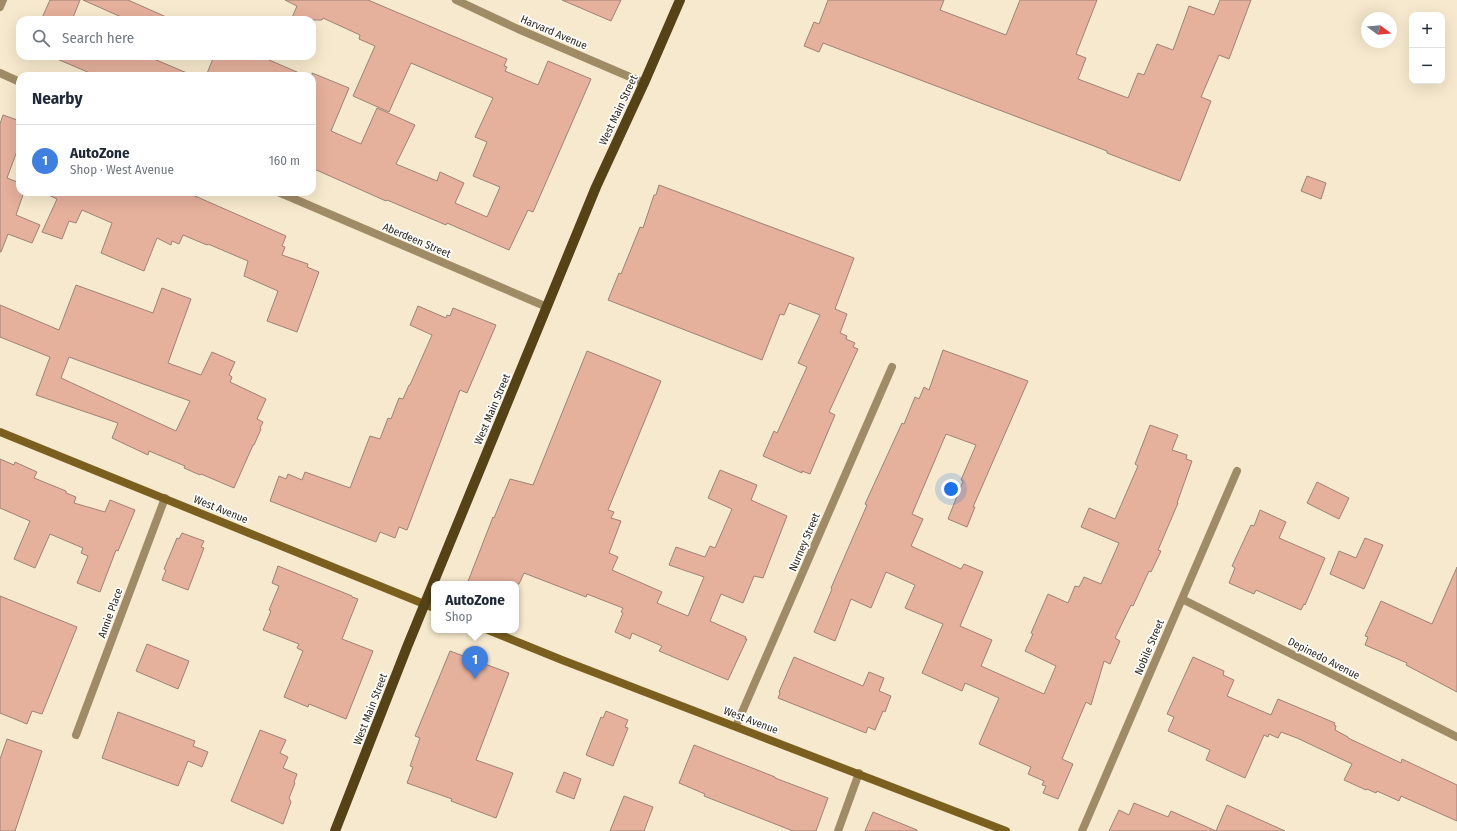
<!DOCTYPE html>
<meta charset="utf-8">
<style>
:root{--surface:#fff;--page:#f6f6f7;--text:#1f2937;--muted:#747a83;--line:#e0e1e3;--accent:#111827}
body{margin:0;font-family:"Fira Sans Condensed",sans-serif;background:var(--page);color:var(--text)}
.controls{position:absolute;right:12px;top:12px;display:grid;overflow:hidden;border-radius:8px;box-shadow:0 4px 16px #0002}
.controls button{width:36px;height:36px;display:grid;place-items:center;padding:0;border:0;border-bottom:1px solid var(--line);background:var(--surface);color:var(--text);font:20px sans-serif}
.compass{position:absolute;left:1361px;top:12px;width:36px;height:36px;border-radius:50%;background:var(--surface);box-shadow:0 4px 16px #0002;rotate:106deg}
.you{position:absolute;left:951px;top:489px;width:14px;height:14px;margin:-10px;border:3px solid #fff;border-radius:50%;background:#1a73e8;box-shadow:0 0 0 6px #1a73e833}
.badge{display:grid;place-items:center;width:26px;height:26px;border-radius:50%;background:var(--accent);color:#fff;font-size:13px;font-weight:700}
.pin{position:absolute;translate:-50% -33px;filter:drop-shadow(0 1px 2px #0008)}
.pin::after{content:'';position:absolute;top:21px;width:14px;height:12px;background:inherit;clip-path:polygon(0 0,100% 0,50% 100%)}
.popup{position:absolute;left:431px;top:581px;width:88px;height:52px;box-sizing:border-box;display:grid;place-content:center;border-radius:8px;background:var(--surface);filter:drop-shadow(0 1px 3px #0005);font-size:13px;white-space:nowrap;color:var(--muted)}
.popup b{font-size:15px;color:var(--text)}
.popup::after{content:'';position:absolute;left:50%;top:100%;margin-left:-8px;border:8px solid transparent;border-top-color:var(--surface)}
.list{margin:0;padding:0;list-style:none}
h2{display:flex;justify-content:space-between;align-items:center;height:52px;margin:0;padding:0 16px;font-size:17px}
h2 small{font-size:13px;font-weight:400;color:var(--muted)}
.list li{display:grid;grid-template-columns:26px 1fr auto;gap:12px;align-items:center;box-sizing:border-box;height:72px;padding:0 16px;border-top:1px solid var(--line)}
.list b{display:block;font-size:15px;white-space:nowrap}
.list p{margin:0;font-size:13px;white-space:nowrap;color:var(--muted)}
.list em{font-size:13px;font-style:normal;color:var(--muted)}
.icon{flex:none;width:22px;height:22px;fill:none;stroke:currentColor;stroke-width:2;stroke-linecap:round;stroke-linejoin:round}
.map{position:relative;flex:none;width:1457px;height:831px;overflow:hidden}
.search{position:absolute;background:var(--surface);box-shadow:0 4px 16px #0002;left:16px;top:16px;width:300px;height:44px;display:flex;align-items:center;gap:10px;box-sizing:border-box;padding:0 14px;border-radius:12px;color:var(--muted);font-size:15px}
.panel{position:absolute;background:var(--surface);box-shadow:0 4px 16px #0002;left:16px;top:72px;width:300px;height:124px;border-radius:12px}
.map>svg:first-child{display:block}
</style>
<div class="map">
<svg width="1457" height="831" viewBox="0 0 1457 831">
<rect width="100%" height="100%" fill="#f6e9cd"/>
<path fill="#e5b09c" stroke="#9f8277" fill-rule="evenodd" d="M50,0h30l-8,20h-31z
M83,0h45l45,20h-45z
M285,0h83l139,59 -3,7 3,1 -2,4 33,14 10,-24 43,18 -58,133 -5,-2 -19,40 -62,-27 -1,2 -59,-25 -1,1 -74,-33v-95l37,15 -18,43 30,13 16,-36 38,17 -19,39 41,17 3,-9 24,11 -9,20 32,14 13,-30 -27,-11 14,-34 -12,-5 18,-39 -82,-35 -22,49 -36,-16 22,-50 -16,-7 1,-4 -37,-17 -1,2h-31l6,-14z
M562,0h59l-10,21z
M828,0h116l-4,10 66,25 14,-35h77l-21,54 10,4 -8,21 50,19 10,-25 6,2 13,-31 16,6 16,-44 25,9 6,-15h31l-22,59 -10,-4 -18,42 10,4 -31,80 -73,-28v-2l-284,-108 -4,9 -15,-6 10,-24 5,2z
M50,56h97l47,20h-97z
M214,56h46l46,20h-100z
M3,115l17,6v22l-13,35 13,5v9h4l-8,23 24,10 -8,18 -24,-9 -7,18h-1v-128z
M1307,176l19,7 -5,16 -20,-8z
M659,185l195,73 -19,51 12,5 -7,19 7,3 -1,3 9,4 -2,4 5,2 -29,63 6,3 -25,59 -8,-3v2l-39,-17 11,-25 3,2 30,-66 -9,-4 22,-48 -31,-12 -5,12 -4,-1 -18,46 -154,-60 11,-27 2,1 19,-47 3,1 11,-33h2z
M42,192h144l100,44 -4,10 3,1 -3,8 26,9 -1,3 12,5 -22,60 -30,-11 11,-30 -34,-15 4,-15 -40,-17 -1,1 -24,-10 -4,9 -7,-3 -1,4 -14,-7 -13,33 -43,-18 11,-30 -30,-13 -6,13 -7,-2 -7,18 -20,-7 15,-33z
M76,285l77,28 9,-25 29,11 -23,64 33,12 11,-23 23,10 -6,13 3,2 -2,5 36,17 -9,20 6,3 -3,6 1,1 -7,16h-1l-19,43 -33,-14 -1,1 -16,-7 1,-2 -36,-15 -1,4 -36,-17 6,-15 -82,-28 14,-38 -50,-20v-32l59,25zM69,357l121,44 -14,30 -115,-53z
M418,306l28,12 1,-3 3,1 3,-8 43,17 -29,68 -7,-3 -53,140 -8,-3 -4,11 -15,-6 -4,10 -106,-41 9,-25 7,3 2,-5 14,6 3,-8 45,16 20,-52 10,3 8,-21 3,1 8,-21 4,1 6,-14h1l22,-50 -22,-10z
M943,350l85,31 -55,126h2l-8,20 -19,-8 15,-38 -2,-1 15,-35 -30,-11 -34,80 11,5 -12,27 50,23 3,-5 19,8 -23,54 32,14 -11,26 63,28 12,-28 -31,-15 8,-17 -2,-1 17,-39 20,9 7,-17 4,1 5,-10 17,7 18,-41 -38,-16 8,-19 26,11 23,-53 -3,-2 15,-39 28,10 -6,15 15,5 -1,4 6,2 -15,42h1l-20,47 3,1 -10,21 -2,-1 -16,35 -2,-1 -16,33 5,3 -10,23 -6,-3 -13,44 -5,-3 -24,57 11,5 -15,35 -15,-6 3,-7 -4,-1 2,-4 -16,-7 3,-7 -52,-23 20,-46 -34,-15 -3,8 -40,-18 21,-49 -38,-16 10,-23 -29,-13 -15,36 -20,-9 -16,42 -21,-9 18,-43 -1,-1 36,-83 -2,-1 37,-81 2,1 11,-27 4,2 5,-12 5,3z
M587,351l74,30 -53,129 6,2 -3,6 10,3 -12,32 9,4 -6,13 50,22 -5,11 31,13 16,-39 -35,-12 7,-18 29,10 5,-11 5,2 17,-39 -24,-11 12,-28 37,15 -6,15 36,16 -24,62 -9,-2 -11,27 -22,-9 -11,27 36,16 -1,2h2l-19,41 -69,-29 3,-5 -30,-13 -2,6 -15,-7 8,-19 -2,-1 2,-4 -36,-14 -1,3 -62,-24 -5,11h-52l26,-67 1,1 16,-39 23,6z
M0,459l14,6 1,-3 22,10 -3,6 32,13v2l10,4 -2,6 31,9 5,-12 25,10 -17,41 -2,-1 -16,42 -23,-9 11,-27 -7,-3 2,-5 -33,-14 -15,34 -21,-9 16,-38 -30,-13z
M1317,482l32,16 -10,21 -32,-16z
M1260,510l26,12 -7,16 46,20 -20,47 -1,-1 -3,6 -45,-20 -2,4 -25,-11 6,-15 -3,-2 19,-41 3,1z
M182,533l22,8 -3,6 3,1 -16,42 -26,-10 4,-10 -2,-1 13,-31 2,1z
M1365,538l18,7 -19,44 -34,-15 9,-23 17,7z
M278,566l74,30v1l6,2 -16,40 31,12 -27,68 -37,-15 -1,3 -24,-10 19,-46 -6,-3 2,-4 -36,-14 8,-19 -2,-1 10,-24 -7,-3z
M1457,567v125l-51,-27 1,-2 -42,-18 3,-8 -3,-1 16,-35 51,23z
M0,596l77,31 -35,87 -10,-3 -5,13 -27,-11z
M147,644l42,17 -11,28 -42,-18z
M450,651l59,22 -33,87 37,13 -17,45 -45,-17 1,-2 -45,-16 6,-16 -3,-1 10,-28 -5,-2z
M794,657l69,29 6,-14 15,6 -5,13 12,5 -6,16 -2,-1 -8,19 -7,-3 -2,6 -88,-35 2,-5 -1,-1z
M1193,657l31,14 -1,4 11,5 -7,16 44,19 7,-16 57,24 -1,2 2,1 -1,4 13,7v1l53,25 1,-4 55,26v36l-56,-25 -2,5 -22,-10 -1,2 -9,-4 -1,1 -22,-10 8,-16 -55,-26 -16,-6 -3,6 -9,-4 -1,3 -4,-2 -19,43 -39,-18 4,-10 -42,-19 6,-14 -7,-3z
M606,711l22,9 -3,7 3,1 -15,38 -27,-11 15,-38 2,1z
M118,712l77,29 -2,5 15,6 -6,15 -14,-6 -10,25 -76,-28z
M260,730l26,10 -6,13 8,4 -5,11 14,6 -3,8 1,1 -6,15 2,4 -8,22 -52,-23z
M7,739l35,12 -27,80h-15v-72z
M694,745l81,32v1l53,20 -12,33h-23l-89,-35 1,-2 -26,-11z
M564,772l17,7 -7,20 -18,-7z
M624,796l29,11 -9,24h-34z
M1134,803l34,14 3,-6 45,20h-107l10,-21 10,5z
M1227,805l58,26h-69z
M873,812l44,18v1h-52z"/>
<g fill="none" stroke-linecap="round" stroke-linejoin="round">
<path stroke="#9f8c66" stroke-width="8" d="M0,7l3,-7
M0,73l20,9
M278,192l269,115
M1182,599l275,138
M736,726l156,-359
M76,735l89,-237
M838,831l21,-58
M1082,831l155,-360"/>
<path stroke="#9f8c66" stroke-width="8" d="M456,0l62,29 126,54"/>
<path stroke="#7a5f1f" stroke-width="8" d="M0,432l434,176
M488,630l74,30 444,171"/>
<path stroke="#554216" stroke-width="10" d="M335,831l72,-184 189,-460 48,-104 36,-83"/>
</g>
<g text-anchor="middle" stroke-width="3.5" stroke-linejoin="round" paint-order="stroke">
<g font-size="11" fill="#302b20" stroke="#fff">
<text transform="translate(554 32) rotate(23)" y="4">Harvard Avenue</text>
<text transform="translate(618 110) rotate(-65)" y="4">West Main Street</text>
<text transform="translate(417 240) rotate(23)" y="4">Aberdeen Street</text>
<text transform="translate(492 409) rotate(-67)" y="4">West Main Street</text>
<text transform="translate(221 509) rotate(22)" y="4">West Avenue</text>
<text transform="translate(804 542) rotate(-67)" y="4">Nurney Street</text>
<text transform="translate(110 613) rotate(-70)" y="4">Annie Place</text>
<text transform="translate(1149 647) rotate(-67)" y="4">Nobile Street</text>
<text transform="translate(1324 658) rotate(27)" y="4">Depinedo Avenue</text>
<text transform="translate(370 709) rotate(-69)" y="4">West Main Street</text>
<text transform="translate(751 720) rotate(21)" y="4">West Avenue</text>
</g>
</g>
</svg>
<div class="controls">
<button>+</button>
<button>−</button>
</div>
<svg class="compass" viewBox="-18 -18 36 36"><path d="M0-13l5 13h-10z" fill="#e53935"/><path d="M0 13l5-13h-10z" fill="#747a83"/></svg>
<div class="you"></div>
<div class="pin badge" style="left:475px;top:679px;background:#3f7fe0">1</div>
<div class="popup"><b>AutoZone</b>Shop</div>
<div class="search"><svg class="icon" aria-label="search" viewBox="0 0 24 24"><circle cx="10" cy="10" r="6"/><path d="M15 15l6 6"/></svg>Search here</div>
<section class="panel">
<h2>Nearby<small></small></h2>
<ul class="list">
<li><span class="badge" style="background:#3f7fe0">1</span><div><b>AutoZone</b><p>Shop · West Avenue</p></div><em>160 m</em></li>
</ul>
</section>
</div>
